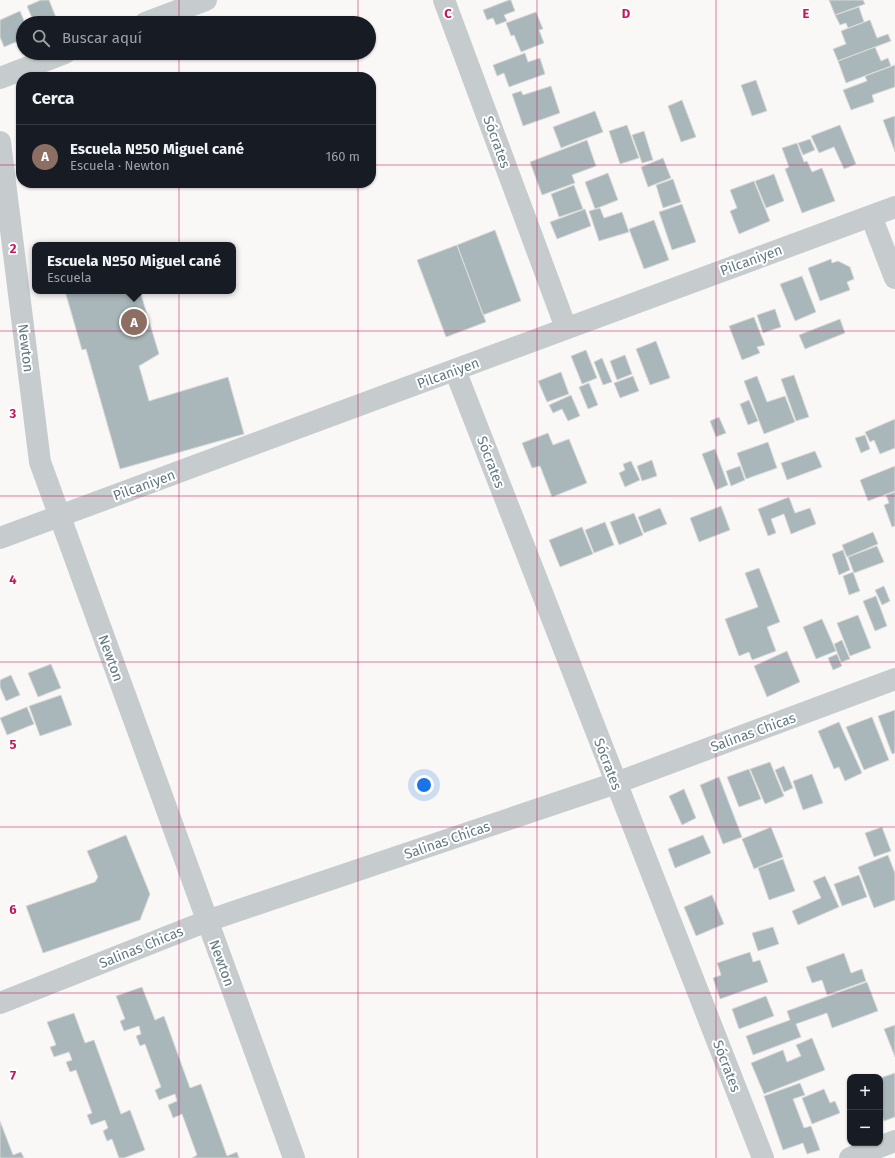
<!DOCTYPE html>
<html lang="es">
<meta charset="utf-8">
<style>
:root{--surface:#171b24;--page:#20242c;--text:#f1f3f6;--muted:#9ea1a6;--line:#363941;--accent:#ea580c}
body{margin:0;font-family:"Fira Sans",sans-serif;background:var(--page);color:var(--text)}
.controls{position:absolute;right:12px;bottom:12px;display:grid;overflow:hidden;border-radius:8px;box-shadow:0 1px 3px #0004}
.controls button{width:36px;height:36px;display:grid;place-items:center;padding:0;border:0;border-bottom:1px solid var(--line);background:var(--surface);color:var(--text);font:20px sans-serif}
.you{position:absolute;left:424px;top:785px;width:14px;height:14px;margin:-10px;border:3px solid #fff;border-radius:50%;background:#1a73e8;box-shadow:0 0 0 6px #1a73e833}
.badge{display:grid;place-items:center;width:26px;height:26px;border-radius:50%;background:var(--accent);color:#fff;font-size:13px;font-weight:700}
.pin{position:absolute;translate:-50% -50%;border:2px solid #fff;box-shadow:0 1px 4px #0006}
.popup{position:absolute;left:32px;top:242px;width:204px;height:52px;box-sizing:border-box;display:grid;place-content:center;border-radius:8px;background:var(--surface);filter:drop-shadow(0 1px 3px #0005);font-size:13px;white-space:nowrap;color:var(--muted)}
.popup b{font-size:15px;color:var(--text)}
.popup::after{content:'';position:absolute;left:50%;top:100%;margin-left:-8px;border:8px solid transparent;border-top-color:var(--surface)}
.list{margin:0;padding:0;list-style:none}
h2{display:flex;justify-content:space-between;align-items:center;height:52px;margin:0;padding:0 16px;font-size:17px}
h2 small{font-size:13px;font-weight:400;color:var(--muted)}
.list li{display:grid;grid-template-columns:26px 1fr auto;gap:12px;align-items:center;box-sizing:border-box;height:64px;padding:0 16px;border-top:1px solid var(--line)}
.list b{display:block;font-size:15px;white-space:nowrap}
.list p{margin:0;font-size:13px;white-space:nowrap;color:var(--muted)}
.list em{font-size:13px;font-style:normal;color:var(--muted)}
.icon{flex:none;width:22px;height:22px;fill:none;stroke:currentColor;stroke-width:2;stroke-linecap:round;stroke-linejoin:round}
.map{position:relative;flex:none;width:895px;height:1158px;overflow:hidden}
.search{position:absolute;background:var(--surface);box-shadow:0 1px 3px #0004;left:16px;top:16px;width:360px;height:44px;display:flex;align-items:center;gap:10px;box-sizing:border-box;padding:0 14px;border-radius:22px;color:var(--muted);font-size:15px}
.panel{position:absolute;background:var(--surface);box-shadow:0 1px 3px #0004;left:16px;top:72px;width:360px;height:116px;border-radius:16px}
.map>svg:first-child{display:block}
</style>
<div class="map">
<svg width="895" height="1158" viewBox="0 0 895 1158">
<rect width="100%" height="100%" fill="#f9f8f6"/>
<path fill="#a9b6ba" stroke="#dadad8" d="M41,0h8l8,20 -7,3h-16l-7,-17z
M509,0h2l4,11 -11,4 3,6 -11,4 -3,-7 -6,2 -4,-10z
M829,0h34l2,4 -30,11z
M859,7l5,15 -16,6 -2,-5 -6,2 -5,-10z
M20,11l5,12h-2v16l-19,8 -4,-10v-17z
M536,12l7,17 -4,1 5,13 -23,9 -7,-17 -3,1 -5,-13z
M870,20l7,18 11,-4 3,7 -53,20 -5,-12 13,-5 -5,-13z
M875,47l6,14 7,-3 3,8 -45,17 -8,-22z
M525,53l3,9 12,-4 5,16 -36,13 -5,-14 -7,3 -4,-11z
M895,65v22l-23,8 2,7 -23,8 -8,-20 24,-9 -2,-5z
M756,80l11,31 -15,5 -11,-31z
M551,86l9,27 -37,13 -11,-32 9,-3 2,4z
M682,100l14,37 -15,5 -13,-36z
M595,111l8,21 -42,16 -8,-21z
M895,116v36l-12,-32z
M627,125l12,33 -19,6 -11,-33z
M840,125l16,39 -12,5 -10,-22 -15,6 -8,-17z
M644,131l9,29 -11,3 -10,-28z
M810,139l5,11 -12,5 -5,-12z
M587,140l9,26 -24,9 3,8 -33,12 -12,-33z
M797,143l7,19 3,-1 5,11 10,-4 13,33 -33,12 -17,-44 4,-2 -7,-19z
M663,158l8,20 -23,9 -7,-20z
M608,173l10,27 -23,9 -10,-27z
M774,174l10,27 -18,7 -11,-27z
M673,179l8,23 -18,6 -7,-23z
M754,181l16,40 -31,13 -9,-23 7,-3 -7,-18z
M574,185l9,24 -24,8 -8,-23z
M682,204l14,38 -24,8 -13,-38z
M600,208l4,10 18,-6 7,20 -30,9 -10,-30z
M585,209l6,17 -34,13 -7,-17z
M654,220l15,40 -25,9 -15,-40z
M495,230l26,71 -38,14 -26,-70z
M457,245l29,77 -40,15 -29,-77z
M831,259l1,4 6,-2 12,6 4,12 -7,3 3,8 -30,11 -12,-33z
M802,276l14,36 -21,9 -15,-37z
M65,291h75l19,63 -20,12 10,35 79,-24 16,57 -124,35 -34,-120 -4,1z
M775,309l6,18 -18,6 -6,-18z
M754,317l11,28 -8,2 3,6 -18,7 -13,-34z
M840,319l5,14 -40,16 -6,-14z
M656,341l14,37 -20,7 -14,-36z
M586,350l11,28 -15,6 -11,-28z
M625,355l7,19 -15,6 -7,-19z
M602,358l10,24 -9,3 -9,-23z
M561,372l8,22 -22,8 -9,-21z
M794,375l15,42 -13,4 -15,-42z
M633,376l6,15 -19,7 -6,-15z
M757,376l10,26 18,-6 10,26 -31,12 -20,-53z
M589,383l9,22 -10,4 -9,-22z
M571,395l9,21 -12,5 -6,-12 -9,4 -4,-8z
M749,400l9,21 -10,4 -8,-21z
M719,417l7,16 -10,4 -6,-16z
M895,419v29l-15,6 -6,-14 -4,2 -5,-10z
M548,433l5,12 16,-6 18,44 -35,14 -12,-31 -8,2 -10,-25z
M865,435l5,14 -9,4 -6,-15z
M768,442l9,26 -31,11 -9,-26z
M715,449l13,36 -12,5 -14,-36z
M815,451l7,16 -35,13 -6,-17z
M652,460l5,16 -15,5 -5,-15z
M631,461l9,19 -15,7 -6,-14 6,-3 -2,-6z
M740,466l5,14 -14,6 -5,-15z
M895,466v25l-27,10 -8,-21z
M895,492v34l-3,1 -8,-22 5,-2 -3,-8z
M789,497l6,16 15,-5 6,16 -25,10 -7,-20 -13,5 5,14 -8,3 -10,-27z
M721,506l9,24 -31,12 -9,-24z
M660,508l7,16 -23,9 -6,-16z
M634,513l9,22 -24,10 -9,-23z
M605,522l9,23 -20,8 -9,-23z
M582,527l11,27 -33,13 -11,-27z
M873,532l5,12 -31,13 -5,-12z
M877,546l7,16 -30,11 -6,-16z
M843,550l7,20 -11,5 -7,-21z
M759,568l21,54 -13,5 9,24 -24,9 -3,-8 -10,4 -14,-37 33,-12 -13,-34z
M853,572l7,19 -11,4 -6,-19z
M884,586l6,15 -8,4 -7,-15z
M876,596l11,30 -12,5 -12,-30z
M858,615l13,33 -21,8 -13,-33z
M822,619l14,32 -20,8 -13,-32z
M842,640l8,19 -9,3 -7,-18z
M787,651l13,31 -33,15 -13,-31z
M837,654l5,12 -9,4 -5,-12z
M51,664l10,24 -23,9 -10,-24z
M11,675l9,20 -14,6 -6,-14v-7z
M61,695l11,30 -32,11 -11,-30z
M27,707l7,17 -27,11 -7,-17z
M895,710v43l-3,1 -14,-38z
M872,717l17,43 -25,10 -18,-43z
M839,722l23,51 -17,8 -6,-14 -5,2 -16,-38z
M770,762l14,34 -19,8 -15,-35z
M784,766l9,22 -9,4 -9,-22z
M749,769l12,30 -22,8 -12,-30z
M812,774l11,29 -20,7 -10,-29z
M719,777l23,60 -19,7 -23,-59z
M684,789l12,29 -14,7 -13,-29z
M771,827l12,30 -29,12 -12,-30z
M882,827l9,24 -17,6 -9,-24z
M126,835l24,59 -10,26 -97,33 -17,-47 69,-24 3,-5 -11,-26z
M703,835l8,18 -36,15 -7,-19z
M888,855l7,18v27l-21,8 -16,-41z
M783,859l12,32 -26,9 -11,-32z
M859,875l8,22 -25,9 -8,-22z
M825,876l14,31 -41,18 -6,-14 29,-13 -8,-17z
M712,895l12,29 -28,12 -12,-29z
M773,927l6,17 -21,7 -6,-18z
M750,952l3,10 7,-2 8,22 -48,17 -7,-21 8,-3 -4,-12z
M844,953l7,20 11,-4 4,12 -39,14 -5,-15 -10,3 -6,-16z
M867,982l11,29 -46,17 -5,-15 -31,11 5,13 -48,18 -7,-19 44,-16 -3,-9z
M142,987l13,33 9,-4 26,72 11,-4 26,72 10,-4 2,6h-47l5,-3 -15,-41 -9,4 -5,-13 9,-4 -2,-7 -16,6 -4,-10 6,-3 -16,-43 -5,2 -4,-10 5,-2 -2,-8 -15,5 -4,-10 5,-2 -9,-23z
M766,996l8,20 -35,13 -7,-20z
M74,1013l11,30 9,-3 27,74 9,-4 15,40 -21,8h-5l-7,-19 -5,2 -4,-10 5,-3 -3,-8 -14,5 -4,-10 5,-2 -16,-43 -6,2 -4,-10 6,-2 -3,-8 -15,5 -4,-10 6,-2 -9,-23z
M895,1025v32l-11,-28z
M812,1038l13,32 -61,24 -13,-31 32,-13 4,12 14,-6 -5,-11z
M895,1073v44l-11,4 -4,-11v-32z
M800,1083l5,12 -12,4 11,29 7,-2 9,24 -13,4 -4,-11 -20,7 -19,-54z
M824,1089l6,14 5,-2 5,12 -28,11 -10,-26z
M0,1121l13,34 8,-3 3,6h-24z"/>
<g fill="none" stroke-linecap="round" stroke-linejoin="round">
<path stroke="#c6cbce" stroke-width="22" d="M444,0l122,328
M145,23l61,-23
M0,78l65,-25
M0,142l40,320 254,696
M871,216l24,62
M455,370l308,788
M0,538l895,-331
M0,1003l207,-82 409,-138 279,-104
M850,1158l45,-17"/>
</g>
<path fill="none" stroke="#c2185b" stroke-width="1" stroke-opacity="0.55" d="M179,0v23M358,0v23M537,0v1158M716,0v1158M179,53v24M358,53v24M0,165h21M371,165h524M179,183v975M358,183v975M0,331h895M0,496h895M0,662h895M0,827h895M0,993h895"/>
<g text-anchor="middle" stroke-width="4" stroke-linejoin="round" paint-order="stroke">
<g font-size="14" fill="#617983" stroke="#fff">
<text transform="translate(497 142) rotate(70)" y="5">Sócrates</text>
<text transform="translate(751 260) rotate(-20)" y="5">Pilcaniyen</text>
<text transform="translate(26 348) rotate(83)" y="5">Newton</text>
<text transform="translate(448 373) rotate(-20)" y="5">Pilcaniyen</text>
<text transform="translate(491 462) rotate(69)" y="5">Sócrates</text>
<text transform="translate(144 485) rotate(-20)" y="5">Pilcaniyen</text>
<text transform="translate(111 658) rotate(70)" y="5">Newton</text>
<text transform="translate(753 732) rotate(-20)" y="5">Salinas Chicas</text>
<text transform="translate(608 764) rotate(69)" y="5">Sócrates</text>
<text transform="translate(447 840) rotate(-19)" y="5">Salinas Chicas</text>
<text transform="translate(141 947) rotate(-22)" y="5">Salinas Chicas</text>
<text transform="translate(222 963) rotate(70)" y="5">Newton</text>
<text transform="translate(727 1066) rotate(69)" y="5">Sócrates</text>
</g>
</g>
<g font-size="13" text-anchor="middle" font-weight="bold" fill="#c2185b" stroke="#fff" stroke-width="4" stroke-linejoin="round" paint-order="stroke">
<text x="448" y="18">C</text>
<text x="626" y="18">D</text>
<text x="806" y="18">E</text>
<text x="13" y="253">2</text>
<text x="13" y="418">3</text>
<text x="13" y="584">4</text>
<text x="13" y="749">5</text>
<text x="13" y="914">6</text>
<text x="13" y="1080">7</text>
</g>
</svg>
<div class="controls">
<button>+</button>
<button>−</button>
</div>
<div class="you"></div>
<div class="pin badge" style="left:134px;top:322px;background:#8d6e63">A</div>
<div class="popup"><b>Escuela Nº50 Miguel cané</b>Escuela</div>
<div class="search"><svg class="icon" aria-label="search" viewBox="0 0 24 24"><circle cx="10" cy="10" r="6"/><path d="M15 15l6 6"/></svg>Buscar aquí</div>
<section class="panel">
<h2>Cerca<small></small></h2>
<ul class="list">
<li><span class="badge" style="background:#8d6e63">A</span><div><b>Escuela Nº50 Miguel cané</b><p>Escuela · Newton</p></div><em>160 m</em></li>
</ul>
</section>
</div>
